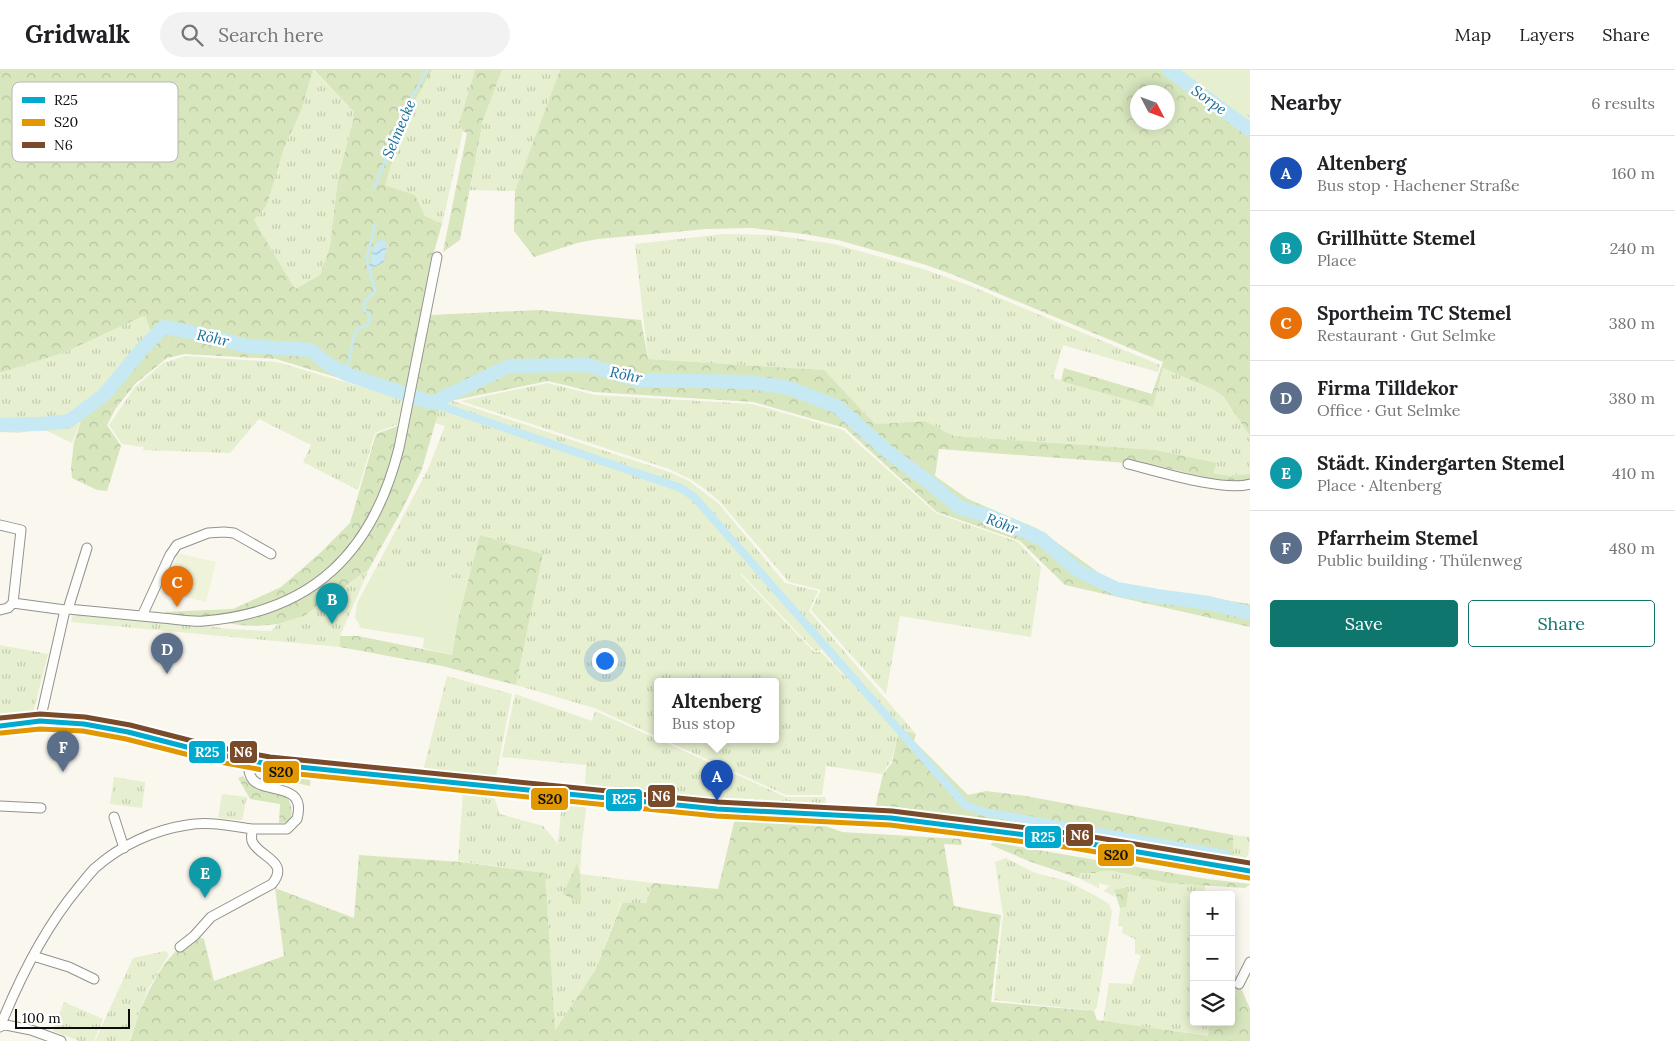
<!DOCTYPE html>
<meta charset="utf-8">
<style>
:root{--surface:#fff;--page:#f2f2f2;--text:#202124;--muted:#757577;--line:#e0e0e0;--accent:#0f766e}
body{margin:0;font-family:Lora,serif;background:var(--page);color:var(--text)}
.controls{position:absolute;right:15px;bottom:15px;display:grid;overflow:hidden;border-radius:5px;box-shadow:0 2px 12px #0003}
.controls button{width:45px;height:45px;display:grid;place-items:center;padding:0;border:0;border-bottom:1px solid var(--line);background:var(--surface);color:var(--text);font:25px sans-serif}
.compass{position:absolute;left:1130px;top:15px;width:45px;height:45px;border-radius:50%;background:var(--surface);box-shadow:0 2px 12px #0003;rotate:131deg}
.scale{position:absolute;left:15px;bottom:12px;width:115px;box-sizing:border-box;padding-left:5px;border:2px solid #0c0c0c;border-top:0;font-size:14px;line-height:18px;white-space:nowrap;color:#0c0c0c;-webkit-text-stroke:4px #fff;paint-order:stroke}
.you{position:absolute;left:604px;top:590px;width:18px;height:18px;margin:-12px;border:4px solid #fff;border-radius:50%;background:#1a73e8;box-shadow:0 0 0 8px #1a73e833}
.badge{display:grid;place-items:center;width:32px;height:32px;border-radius:50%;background:var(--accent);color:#fff;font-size:16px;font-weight:700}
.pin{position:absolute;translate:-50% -41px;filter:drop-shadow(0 1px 2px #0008)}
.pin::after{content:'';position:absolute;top:26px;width:18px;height:15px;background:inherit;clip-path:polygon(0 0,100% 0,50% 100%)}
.popup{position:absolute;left:654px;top:608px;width:125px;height:65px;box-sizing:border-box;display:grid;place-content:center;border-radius:5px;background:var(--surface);filter:drop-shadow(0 1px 4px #0005);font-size:16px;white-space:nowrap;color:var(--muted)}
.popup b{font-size:19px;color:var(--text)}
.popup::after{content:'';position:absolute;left:50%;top:100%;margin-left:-10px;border:10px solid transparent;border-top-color:var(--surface)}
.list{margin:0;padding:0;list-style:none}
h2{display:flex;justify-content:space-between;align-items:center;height:65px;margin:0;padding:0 20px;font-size:21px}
h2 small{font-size:16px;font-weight:400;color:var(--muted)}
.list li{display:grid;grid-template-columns:32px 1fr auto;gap:15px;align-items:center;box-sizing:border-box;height:75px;padding:0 20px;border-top:1px solid var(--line)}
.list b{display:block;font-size:19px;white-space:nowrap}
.list p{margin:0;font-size:16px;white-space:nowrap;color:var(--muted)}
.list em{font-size:16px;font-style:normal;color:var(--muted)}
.actions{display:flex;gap:10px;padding:15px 20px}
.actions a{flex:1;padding:11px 0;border:1px solid var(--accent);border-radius:5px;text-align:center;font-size:18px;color:var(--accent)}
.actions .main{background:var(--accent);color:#fff}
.icon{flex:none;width:28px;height:28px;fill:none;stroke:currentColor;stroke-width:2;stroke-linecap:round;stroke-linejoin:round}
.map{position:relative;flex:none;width:1250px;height:971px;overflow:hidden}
header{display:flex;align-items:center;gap:30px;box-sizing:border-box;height:70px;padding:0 25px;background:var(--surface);border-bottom:1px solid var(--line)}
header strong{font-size:24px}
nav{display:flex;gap:28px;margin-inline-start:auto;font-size:18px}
.search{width:350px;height:45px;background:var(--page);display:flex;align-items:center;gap:12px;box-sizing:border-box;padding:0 18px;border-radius:28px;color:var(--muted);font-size:19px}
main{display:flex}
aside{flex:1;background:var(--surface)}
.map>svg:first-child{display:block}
</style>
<header>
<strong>Gridwalk</strong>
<div class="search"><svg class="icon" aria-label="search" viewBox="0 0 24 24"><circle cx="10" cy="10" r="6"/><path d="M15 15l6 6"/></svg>Search here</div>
<nav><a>Map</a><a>Layers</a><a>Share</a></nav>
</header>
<main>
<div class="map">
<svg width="1250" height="971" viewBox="0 0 1250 971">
<defs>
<pattern id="grass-tufts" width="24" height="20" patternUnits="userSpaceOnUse" patternTransform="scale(1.25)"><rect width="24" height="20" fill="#e6efcf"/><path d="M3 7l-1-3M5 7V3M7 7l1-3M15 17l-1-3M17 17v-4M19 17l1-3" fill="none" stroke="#c4ccb1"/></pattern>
<pattern id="forest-crowns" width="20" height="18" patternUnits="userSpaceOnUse" patternTransform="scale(1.25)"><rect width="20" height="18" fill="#d7e6bd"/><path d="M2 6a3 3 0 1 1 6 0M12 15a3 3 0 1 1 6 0" fill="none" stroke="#b7c4a1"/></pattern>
<pattern id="water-waves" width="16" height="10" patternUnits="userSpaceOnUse" patternTransform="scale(1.25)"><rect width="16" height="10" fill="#c6e9f4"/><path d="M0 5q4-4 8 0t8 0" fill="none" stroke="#a9c7d0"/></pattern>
</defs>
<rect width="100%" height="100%" fill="#faf7ef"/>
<path fill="url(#grass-tufts)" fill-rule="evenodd" d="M313,0l42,43 -17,65 -8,68 -10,29 -25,14 -41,-69 13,-15 17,-57 17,-37z
M432,0h43l-16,53 4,8 -21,93 -17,-8 -10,-21 -30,-10 23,-72z
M502,0h58l-45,121 -45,-1 13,-70z
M1171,0h79v58z
M724,164l48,1 62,9 89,25 45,16 192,80 -2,7 -95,-27 -10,33 100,29 10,-39 49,21 11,7 27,40v38l-20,2 -17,-3 4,-10 -61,-13 -202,-14 -29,-15 -50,3 -52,-54 -175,-11 -13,-115z
M145,244l6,18 -67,79 -12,32 -29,-14 -25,4 -18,-1v-59l63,-20z
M185,286l92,6 129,38 -8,24 -23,9 -17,57 -55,-28 8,-17 -52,-26 -29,34 -87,-3 1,-3 -22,-3 -13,-19 26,-38 28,-24z
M548,313l47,12 157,9 91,26 93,83 82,29 23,25 -10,70 -131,-21 -14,78 -75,-84 10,-20 -32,-8 -69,-80 -15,-13 -15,-10 -21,-10 -208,-68z
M453,331l216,71 20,9 30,23 66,79 33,8 -9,20 107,123 -17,-3 -1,5 -2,-1 2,2 -7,24 -9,13 -56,-8 -4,29h-36l-122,-55h112v-58h-118v55l-64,-29 -78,-23 27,-131 -63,-19 -12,45 -92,-12 53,-101 16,-41 -10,-3 5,-20zM741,503l74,78 7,-1 29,34 -30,-32h-7l-73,-77z
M369,499l-29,67v11l-269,-25 2,-7 96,5 59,9 43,2 7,-7 26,-8z
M0,575l48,9 -15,59 -5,2 -28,3z
M447,606l65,18 -17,88 -73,-7z
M515,624l77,27 3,-10 191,86h40l-1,12 -51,-2 -189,-16 1,-26 -84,-8z
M114,707l31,5 -3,26 -32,-4z
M463,723l31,4 6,17 43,12 15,18 4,-43 25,2 -5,38 -2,33 73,9 -7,20h-25l-25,66 -42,62 -9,-158 -87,-12z
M222,724l25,3 -5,23 -24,-2z
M1233,765l17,2 -2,18 -6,8 -9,1z
M1006,788l29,15 32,8 31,16 11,7 3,8 -15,95 -3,4 -100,-11 9,-85 -8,-53z
M1101,801h13l53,12 38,2v10h-11v127h15l-1,14 -105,-15 6,-38 23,1 9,-29 -6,-1v-15l-13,-6 1,-6 -5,-2 2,-17 6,-1 -12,-17 1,7 -11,-6 5,-5 -10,-3v5l-21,-10 3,-5h14z
M166,881l3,4 -21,34 -19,52h-34l38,-83z
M64,932l39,17 -9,22h-15l-26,-10z"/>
<path fill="url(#forest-crowns)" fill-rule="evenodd" d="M0,0h313l-12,41 -17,37 -17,57 -13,15 41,69 25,-14 10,-29 8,-68 17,-65 -41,-43h118l-24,43 -23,72 30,10 10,21 17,8 -10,35 -10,66 -17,73 -129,-39 -91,-5 -18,4 -31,25 -20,25 -9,17 14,21 -14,45 -10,-1 -25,-12 -1,-11 3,-25 10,-31 67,-79 -6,-17 -82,38 -63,20z
M475,0h27l-19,50 -23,120 -17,12 24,-119 -4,-2 -4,-8z
M560,0h606l84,61v305l-27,-40 -11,-7 -49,-21 -10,39 -92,-26 3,-13 88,26 11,-32 -209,-87 -31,-11 -85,-24 -34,-6 -52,-6 -46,1 -108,10 -21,4 -43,14 -20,-26 1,-40zM1138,22h30v30h-30z
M538,240l103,10 7,39 176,11 51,54 50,-3 29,15 202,14 61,13 -4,10 17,3 20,-2v6l-23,1 -19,-3 -54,-13 -215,-16 -4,27 33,23 70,30 64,46 19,9 129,20v23l-185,-42 -45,-44 -83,-29 -92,-84 -92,-26 -159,-10 -46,-11 -107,22 -19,66 -20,41 -33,59 -65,47 -26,8 -21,2 -18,-1 -76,-13 70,-3 48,-22 38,-33 31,-31 26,-89 24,-9 31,-110z
M480,465l63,19 -27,131 -74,-19 -102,-19v-11h18l94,19 6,-36z
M899,660l17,4 -2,7 54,54 18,-4 40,5 207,39v29l-359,-51 9,-39 9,-11z
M269,701l42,4 -1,11 -43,-9z
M243,706c12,17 26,15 44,21 5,9 6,15 3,25l-11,1 1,-19 -30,-5 -12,-21z
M736,744l73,6 33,12 119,7 1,6 -18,-1 10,62 47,9 -10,87 103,9 3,9 111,16 1,-14h22v-51h3l16,38v32h-1120c10,-32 22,-65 45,-89 6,-7 15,-11 22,-16l7,3 10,42 70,-25 -9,-68 79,30 5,-63 102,7 84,11 10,157 41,-61 26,-66h24l7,-20 65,6z
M992,772l215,37 43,5 -5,4 -78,-5 -53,-12h-13l-6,2h-14l-3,5 -47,-16 -40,-17z
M577,794l3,10 1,29 -18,-9z
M1129,817l-3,20 -6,1 -6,-18z"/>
<path fill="#e6efcf" d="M1188,0h62v46z
M376,498l92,12 -10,39 -6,36 -29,-7 1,-10 -63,-10 -6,-11 2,-14z"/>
<path fill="#eff3d9" d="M177,483l39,9 -10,40 -39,-10z"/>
<path fill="url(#water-waves)" d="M381,169l6,5 -3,18 -14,8c1,-11 0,-24 11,-31z"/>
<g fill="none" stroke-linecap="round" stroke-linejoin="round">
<path stroke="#c6e9f4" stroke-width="2.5" d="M374,118l35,-85 18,-33
M346,304l8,-37 3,-8 11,-4 2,-9 -7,-8 4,-9 8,-7c-1,-11 -7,-21 -8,-32 0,-12 8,-23 7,-35"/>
<path stroke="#c6e9f4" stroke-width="8" d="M432,333l249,85 13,9 271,308 19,7 241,42"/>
<path stroke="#c6e9f4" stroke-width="14" d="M1169,0l81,60
M0,355l41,-1 28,-3 35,-26 39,-47 21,-21 27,5 56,14 64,4 15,13 20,11 86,29 77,-37 78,-1 51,15 111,2 40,6 49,19 50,45 38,28 34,28 29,8 53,23 35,31 40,19 40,7 52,7 41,10"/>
<g stroke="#93928e" stroke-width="11">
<path id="minor" d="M1128,394c29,7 95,28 122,20
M0,455l21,5 -8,73
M68,539c31,3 63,6 94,9 14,1 29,4 42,3 109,-9 169,-69 195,-173l38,-191
M0,540l8,-2 5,-5 52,7
M142,546l28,-61 7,-10 31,-12 16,-1 10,1 37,21
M40,651l25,-111 3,-1 19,-61
M0,736l41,2
M114,747l10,31
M180,877l14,-11 17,-19 61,-33c19,-23 -14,-27 -20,-43 -1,-3 0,-8 0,-12h35l10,-10c10,-37 -30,-25 -44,-39 -4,-5 -5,-13 -5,-19
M33,886l36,11 25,12
M1239,914l11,-22
M1,954l30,6 30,11
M0,957c20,-50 44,-98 78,-139 6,-7 11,-14 17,-20 26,-23 59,-38 92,-43 22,-4 44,1 65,4"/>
</g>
<g stroke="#8a8885" stroke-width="15">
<path id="secondary" d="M0,656l40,-5 44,3 44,8 82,21 59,11 322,33 126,12 57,4 117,5 183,23 176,30"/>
</g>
<use href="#minor" stroke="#fefefd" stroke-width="9"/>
<use href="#secondary" stroke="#f4f1e8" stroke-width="12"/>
<g stroke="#fff" stroke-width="9">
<path id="bus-1" d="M0,656l40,-5 44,3 44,8 82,21 59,11 448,45 174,9 183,23 176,30"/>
</g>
<g stroke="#fff" stroke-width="9">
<path id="bus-2" d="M1,663l39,-4 43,2 43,8 83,21 59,11 448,45 174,9 183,23 176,30"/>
</g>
<g stroke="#fff" stroke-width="9">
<path id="bus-3" d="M0,648l40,-4 45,3 45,8 82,21 58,11 448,45 174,9 183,23 175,29"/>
</g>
<use href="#bus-1" stroke="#00a9ce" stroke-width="5"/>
<use href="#bus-2" stroke="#e09701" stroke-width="5"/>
<use href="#bus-3" stroke="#7a4b2a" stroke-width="5"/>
</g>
<g text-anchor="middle" stroke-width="5" stroke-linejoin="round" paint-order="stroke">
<g font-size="15" font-style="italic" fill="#166f9c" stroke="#fff">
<text transform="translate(1209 30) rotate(36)" y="5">Sorpe</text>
<text transform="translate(399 59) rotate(-67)" y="5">Selmecke</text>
<text transform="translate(213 268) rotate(13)" y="5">Röhr</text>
<text transform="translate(626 305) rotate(12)" y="5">Röhr</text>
<text transform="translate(1002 454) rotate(21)" y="5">Röhr</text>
</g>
</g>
<rect x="12" y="12" width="166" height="80" rx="8" fill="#fff" stroke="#b6b6b6" stroke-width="1"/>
<rect x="22" y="27" width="23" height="6" fill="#00a9ce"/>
<rect x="22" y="49" width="23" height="7" fill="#e09701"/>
<rect x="22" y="72" width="23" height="6" fill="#7a4b2a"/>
<g font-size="14" fill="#0c0c0c">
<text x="54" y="35">R25</text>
<text x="54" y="57">S20</text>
<text x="54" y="80">N6</text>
</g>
<g stroke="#fff" stroke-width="2">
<rect x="229" y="670" width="29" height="24" rx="5" fill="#7a4b2a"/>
<rect x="188" y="670" width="38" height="24" rx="5" fill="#00a9ce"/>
<rect x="262" y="690" width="38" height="24" rx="5" fill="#e09701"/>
<rect x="647" y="714" width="29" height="24" rx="5" fill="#7a4b2a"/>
<rect x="530" y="717" width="39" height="24" rx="5" fill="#e09701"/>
<rect x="605" y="718" width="38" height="24" rx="5" fill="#00a9ce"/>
<rect x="1065" y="753" width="29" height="24" rx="5" fill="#7a4b2a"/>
<rect x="1024" y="755" width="38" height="24" rx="5" fill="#00a9ce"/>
<rect x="1097" y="773" width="38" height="24" rx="5" fill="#e09701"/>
</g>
<g font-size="14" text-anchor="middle" font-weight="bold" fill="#fff">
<text x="243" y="687">N6</text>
<text x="207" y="687">R25</text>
<text x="661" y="731">N6</text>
<text x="624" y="734">R25</text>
<text x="1080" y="770">N6</text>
<text x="1043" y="772">R25</text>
</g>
<g font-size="14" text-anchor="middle" font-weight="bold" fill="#111">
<text x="281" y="707">S20</text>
<text x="550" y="734">S20</text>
<text x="1116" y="790">S20</text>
</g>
</svg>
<div class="controls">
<button>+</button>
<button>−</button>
<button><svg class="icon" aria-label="layers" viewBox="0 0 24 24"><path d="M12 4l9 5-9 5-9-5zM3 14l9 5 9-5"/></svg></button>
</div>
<svg class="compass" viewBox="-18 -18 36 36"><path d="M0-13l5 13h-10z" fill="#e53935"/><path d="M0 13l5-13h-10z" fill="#757577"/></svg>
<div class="scale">100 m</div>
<div class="you"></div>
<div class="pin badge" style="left:717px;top:731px;background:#1a4fb4">A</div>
<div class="popup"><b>Altenberg</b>Bus stop</div>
<div class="pin badge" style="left:332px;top:554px;background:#0f9aa8">B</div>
<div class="pin badge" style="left:177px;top:537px;background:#e8710a">C</div>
<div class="pin badge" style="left:167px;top:604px;background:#5c6f8a">D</div>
<div class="pin badge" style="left:205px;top:828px;background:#0f9aa8">E</div>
<div class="pin badge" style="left:63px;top:702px;background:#5c6f8a">F</div>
</div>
<aside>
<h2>Nearby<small>6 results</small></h2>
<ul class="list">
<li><span class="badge" style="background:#1a4fb4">A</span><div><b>Altenberg</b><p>Bus stop · Hachener Straße</p></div><em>160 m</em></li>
<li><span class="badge" style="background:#0f9aa8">B</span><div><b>Grillhütte Stemel</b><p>Place</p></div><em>240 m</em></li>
<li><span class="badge" style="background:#e8710a">C</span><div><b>Sportheim TC Stemel</b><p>Restaurant · Gut Selmke</p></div><em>380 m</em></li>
<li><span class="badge" style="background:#5c6f8a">D</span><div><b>Firma Tilldekor</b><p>Office · Gut Selmke</p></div><em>380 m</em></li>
<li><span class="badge" style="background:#0f9aa8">E</span><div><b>Städt. Kindergarten Stemel</b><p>Place · Altenberg</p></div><em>410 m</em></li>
<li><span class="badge" style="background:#5c6f8a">F</span><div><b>Pfarrheim Stemel</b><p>Public building · Thülenweg</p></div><em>480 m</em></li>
</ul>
<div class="actions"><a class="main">Save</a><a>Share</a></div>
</aside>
</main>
